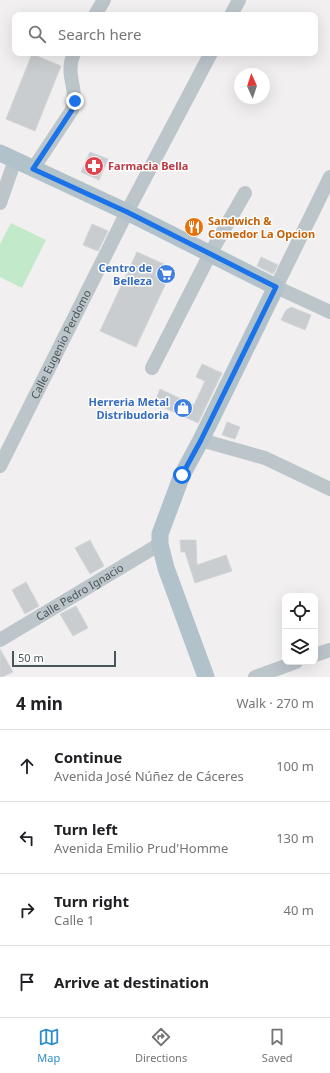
<!DOCTYPE html>
<meta charset="utf-8">
<style>
:root{--surface:#fff;--page:#f6f6f6;--text:#202124;--muted:#757577;--line:#e0e0e0;--accent:#2e8ecc}
body{margin:0;font-family:"Noto Sans",sans-serif;background:var(--page);color:var(--text)}
.controls{position:absolute;right:12px;bottom:12px;display:grid;overflow:hidden;border-radius:8px;box-shadow:0 4px 16px #0002}
.controls button{width:36px;height:36px;display:grid;place-items:center;padding:0;border:0;border-bottom:1px solid var(--line);background:var(--surface);color:var(--text);font:20px sans-serif}
.compass{position:absolute;left:234px;top:68px;width:36px;height:36px;border-radius:50%;background:var(--surface);box-shadow:0 4px 16px #0002;rotate:357deg}
.scale{position:absolute;left:12px;bottom:10px;width:104px;box-sizing:border-box;padding-left:4px;border:2px solid #49555a;border-top:0;font-size:11px;line-height:14px;white-space:nowrap;color:#49555a;-webkit-text-stroke:3px #fff;paint-order:stroke}
.stop{position:absolute;width:12px;height:12px;margin:-9px;border:3px solid #1a73e8;border-radius:50%;background:#fff}
.stop.end{background:#1a73e8;border-color:#fff;box-shadow:0 1px 4px #0008}
.list{margin:0;padding:0;list-style:none}
h2{display:flex;justify-content:space-between;align-items:center;height:52px;margin:0;padding:0 16px;font-size:17px}
h2 small{font-size:13px;font-weight:400;color:var(--muted)}
.list li{display:grid;grid-template-columns:26px 1fr auto;gap:12px;align-items:center;box-sizing:border-box;height:72px;padding:0 16px;border-top:1px solid var(--line)}
.list b{display:block;font-size:15px;white-space:nowrap}
.list p{margin:0;font-size:13px;white-space:nowrap;color:var(--muted)}
.list em{font-size:13px;font-style:normal;color:var(--muted)}
.icon{flex:none;width:22px;height:22px;fill:none;stroke:currentColor;stroke-width:2;stroke-linecap:round;stroke-linejoin:round}
.map{position:relative;flex:none;width:330px;height:677px;overflow:hidden}
.search{position:absolute;background:var(--surface);box-shadow:0 4px 16px #0002;left:12px;right:12px;top:12px;height:44px;display:flex;align-items:center;gap:10px;box-sizing:border-box;padding:0 14px;border-radius:8px;color:var(--muted);font-size:15px}
.sheet{height:340px;background:var(--surface)}
nav{display:flex;justify-content:space-around;align-items:center;box-sizing:border-box;height:56px;border-top:1px solid var(--line);background:var(--surface);font-size:11px;color:var(--muted)}
nav a{display:grid;justify-items:center;gap:2px}
nav .on{color:var(--accent)}
.map>svg:first-child{display:block}
</style>
<div class="map">
<svg width="330" height="677" viewBox="0 0 330 677">
<rect width="100%" height="100%" fill="#f1efef"/>
<path fill="#c2eaca" d="M11,223l35,17 -24,48 -22,-11v-33z"/>
<path fill="#c9cdd0" stroke="#d3d6d9" d="M32,54l29,12 -26,65 -29,-12z
M90,152l18,7 -9,21 -18,-8z
M191,219l11,4 -4,12 -12,-4z
M92,224l16,7 -10,20 -15,-6z
M137,252l36,16 -37,79 -36,-16z
M261,257l17,8 -5,9 -16,-8z
M291,307l20,8 -6,15 -24,-10 5,-10z
M202,364l20,9 -24,50 -44,-20 6,-14 34,16 11,-24 -9,-4z
M227,422l13,5 -5,12 -13,-4z
M90,540l14,26 -14,8 -15,-26z
M180,540h16l1,25 29,-10 6,16 -37,12 -10,-31h-4z
M26,582l13,24 -14,8 -13,-24z
M76,606l12,22 -15,8 -13,-22z
M0,649l13,23 -11,5h-2z"/>
<g fill="none" stroke-linecap="round" stroke-linejoin="round">
<g stroke="#bcc5ca" stroke-width="14">
<path d="M95,15l9,-15"/>
<path d="M231,15l8,-15"/>
<path d="M33,169l39,-59c7,-23 -8,-34 2,-57"/>
<path d="M330,177l-54,110 54,25"/>
<path d="M0,203l15,-43"/>
<path d="M152,368l58,-114 35,-61"/>
<path d="M201,440l64,18 65,31"/>
<path id="s1" d="M0,466l127,-254 84,-159"/>
<path id="s2" d="M0,640l160,-96"/>
<path d="M315,655l15,-5"/>
<path d="M255,677l41,-15"/>
</g>
<path stroke="#b1c2ca" stroke-width="17" d="M0,153l127,59 149,75 -75,153 -19,35 -22,59v10l6,24 40,109"/>
</g>
<g fill="none" stroke-linecap="round" stroke-linejoin="round">
<path stroke="#1a73e8" stroke-width="5" d="M75,101l-3,9 -39,59 94,43 149,75 -75,153 -19,35"/>
</g>
<defs>
<g id="pharmacy-disc" transform="scale(1)"><circle r="9.5" fill="#e0444e" stroke="#fff"/><path d="M-2-6h4v4h4v4h-4v4h-4v-4h-4v-4h4Z" fill="#fff"/></g>
<g id="restaurant-disc" transform="scale(1)"><circle r="9.5" fill="#e8710a" stroke="#fff"/><path d="M-5-6h1v4h1v-4h1v4h1v-4h1v5L-1.5 .5V6h-2V.5L-5-1ZM5-6V6H3V1.5H1.5Q1.5-4 5-6Z" fill="#fff"/></g>
<g id="supermarket-disc" transform="scale(1)"><circle r="9.5" fill="#3f7fe0" stroke="#fff"/><path d="M-6-5.5h2.5l.6 2H6L4.5 2H-2.5L-4.4-4H-6ZM-1.5 3.2a1.3 1.3 0 1 0 .1 0ZM3 3.2a1.3 1.3 0 1 0 .1 0Z" fill="#fff"/></g>
<g id="shop-disc" transform="scale(1)"><circle r="9.5" fill="#3f7fe0" stroke="#fff"/><path d="M-5-2.5h2.3a2.7 3.5 0 0 1 5.4 0H5L5.5 6h-11ZM-1.5-2.5h3a1.5 2.3 0 0 0-3 0Z" fill="#fff"/></g>
</defs>
<g fill-rule="evenodd">
<use href="#pharmacy-disc" x="94" y="166"/>
<use href="#restaurant-disc" x="194" y="227"/>
<use href="#supermarket-disc" x="166" y="274"/>
<use href="#shop-disc" x="183" y="408"/>
</g>
<g text-anchor="middle" stroke-width="3" stroke-linejoin="round" paint-order="stroke">
<g font-size="11" font-weight="bold" fill="#be3a42" stroke="#fff" text-anchor="start">
<text x="108" y="170">Farmacia Bella</text>
</g>
<g font-size="11" font-weight="bold" fill="#c56008" stroke="#fff" text-anchor="start">
<text x="208" y="225">Sandwich &amp;<tspan x="208" dy="13">Comedor La Opcion</tspan></text>
</g>
<g font-size="11" font-weight="bold" fill="#366cbe" stroke="#fff" text-anchor="end">
<text x="152" y="272">Centro de<tspan x="152" dy="13">Belleza</tspan></text>
<text x="169" y="406">Herreria Metal<tspan x="169" dy="13">Distribudoria</tspan></text>
</g>
<g font-size="11" fill="#49555a" stroke="#fff">
<text dy="4" stroke="none"><textPath href="#s1" startOffset="136">Calle Eugenio Perdomo</textPath></text>
<text dy="4" stroke="none"><textPath href="#s2" startOffset="93">Calle Pedro Ignacio</textPath></text>
</g>
</g>
</svg>
<div class="controls">
<button><svg class="icon" aria-label="locate" viewBox="0 0 24 24"><circle cx="12" cy="12" r="6"/><path d="M12 2v4M12 18v4M2 12h4M18 12h4"/></svg></button>
<button><svg class="icon" aria-label="layers" viewBox="0 0 24 24"><path d="M12 4l9 5-9 5-9-5zM3 14l9 5 9-5"/></svg></button>
</div>
<svg class="compass" viewBox="-18 -18 36 36"><path d="M0-13l5 13h-10z" fill="#e53935"/><path d="M0 13l5-13h-10z" fill="#757577"/></svg>
<div class="scale">50 m</div>
<div class="stop" style="left:182px;top:475px"></div>
<div class="stop end" style="left:75px;top:101px"></div>
<div class="search"><svg class="icon" aria-label="search" viewBox="0 0 24 24"><circle cx="10" cy="10" r="6"/><path d="M15 15l6 6"/></svg>Search here</div>
</div>
<section class="sheet">
<h2>4 min<small>Walk · 270 m</small></h2>
<ul class="list">
<li><svg class="icon" aria-label="ahead" viewBox="0 0 24 24"><path d="M12 20V5M6 11l6-6 6 6"/></svg><div><b>Continue</b><p>Avenida José Núñez de Cáceres</p></div><em>100 m</em></li>
<li><svg class="icon" aria-label="left" viewBox="0 0 24 24"><path d="M17 20v-9H6M10 6l-5 5 5 5"/></svg><div><b>Turn left</b><p>Avenida Emilio Prud'Homme</p></div><em>130 m</em></li>
<li><svg class="icon" aria-label="right" viewBox="0 0 24 24"><path d="M7 20v-9h11M14 6l5 5-5 5"/></svg><div><b>Turn right</b><p>Calle 1</p></div><em>40 m</em></li>
<li><svg class="icon" aria-label="arrive" viewBox="0 0 24 24"><path d="M6 21V4h12l-3 4 3 4H6"/></svg><div><b>Arrive at destination</b></div></li>
</ul>
</section>
<nav>
<a class="on"><svg class="icon" aria-label="map" viewBox="0 0 24 24"><path d="M3 6l6-2 6 2 6-2v14l-6 2-6-2-6 2zM9 4v14M15 6v14"/></svg>Map</a>
<a><svg class="icon" aria-label="directions" viewBox="0 0 24 24"><path d="M12 3l9 9-9 9-9-9zM9 14v-3h6M13 9l2 2-2 2"/></svg>Directions</a>
<a><svg class="icon" aria-label="saved" viewBox="0 0 24 24"><path d="M7 4h10v16l-5-4-5 4z"/></svg>Saved</a>
</nav>
